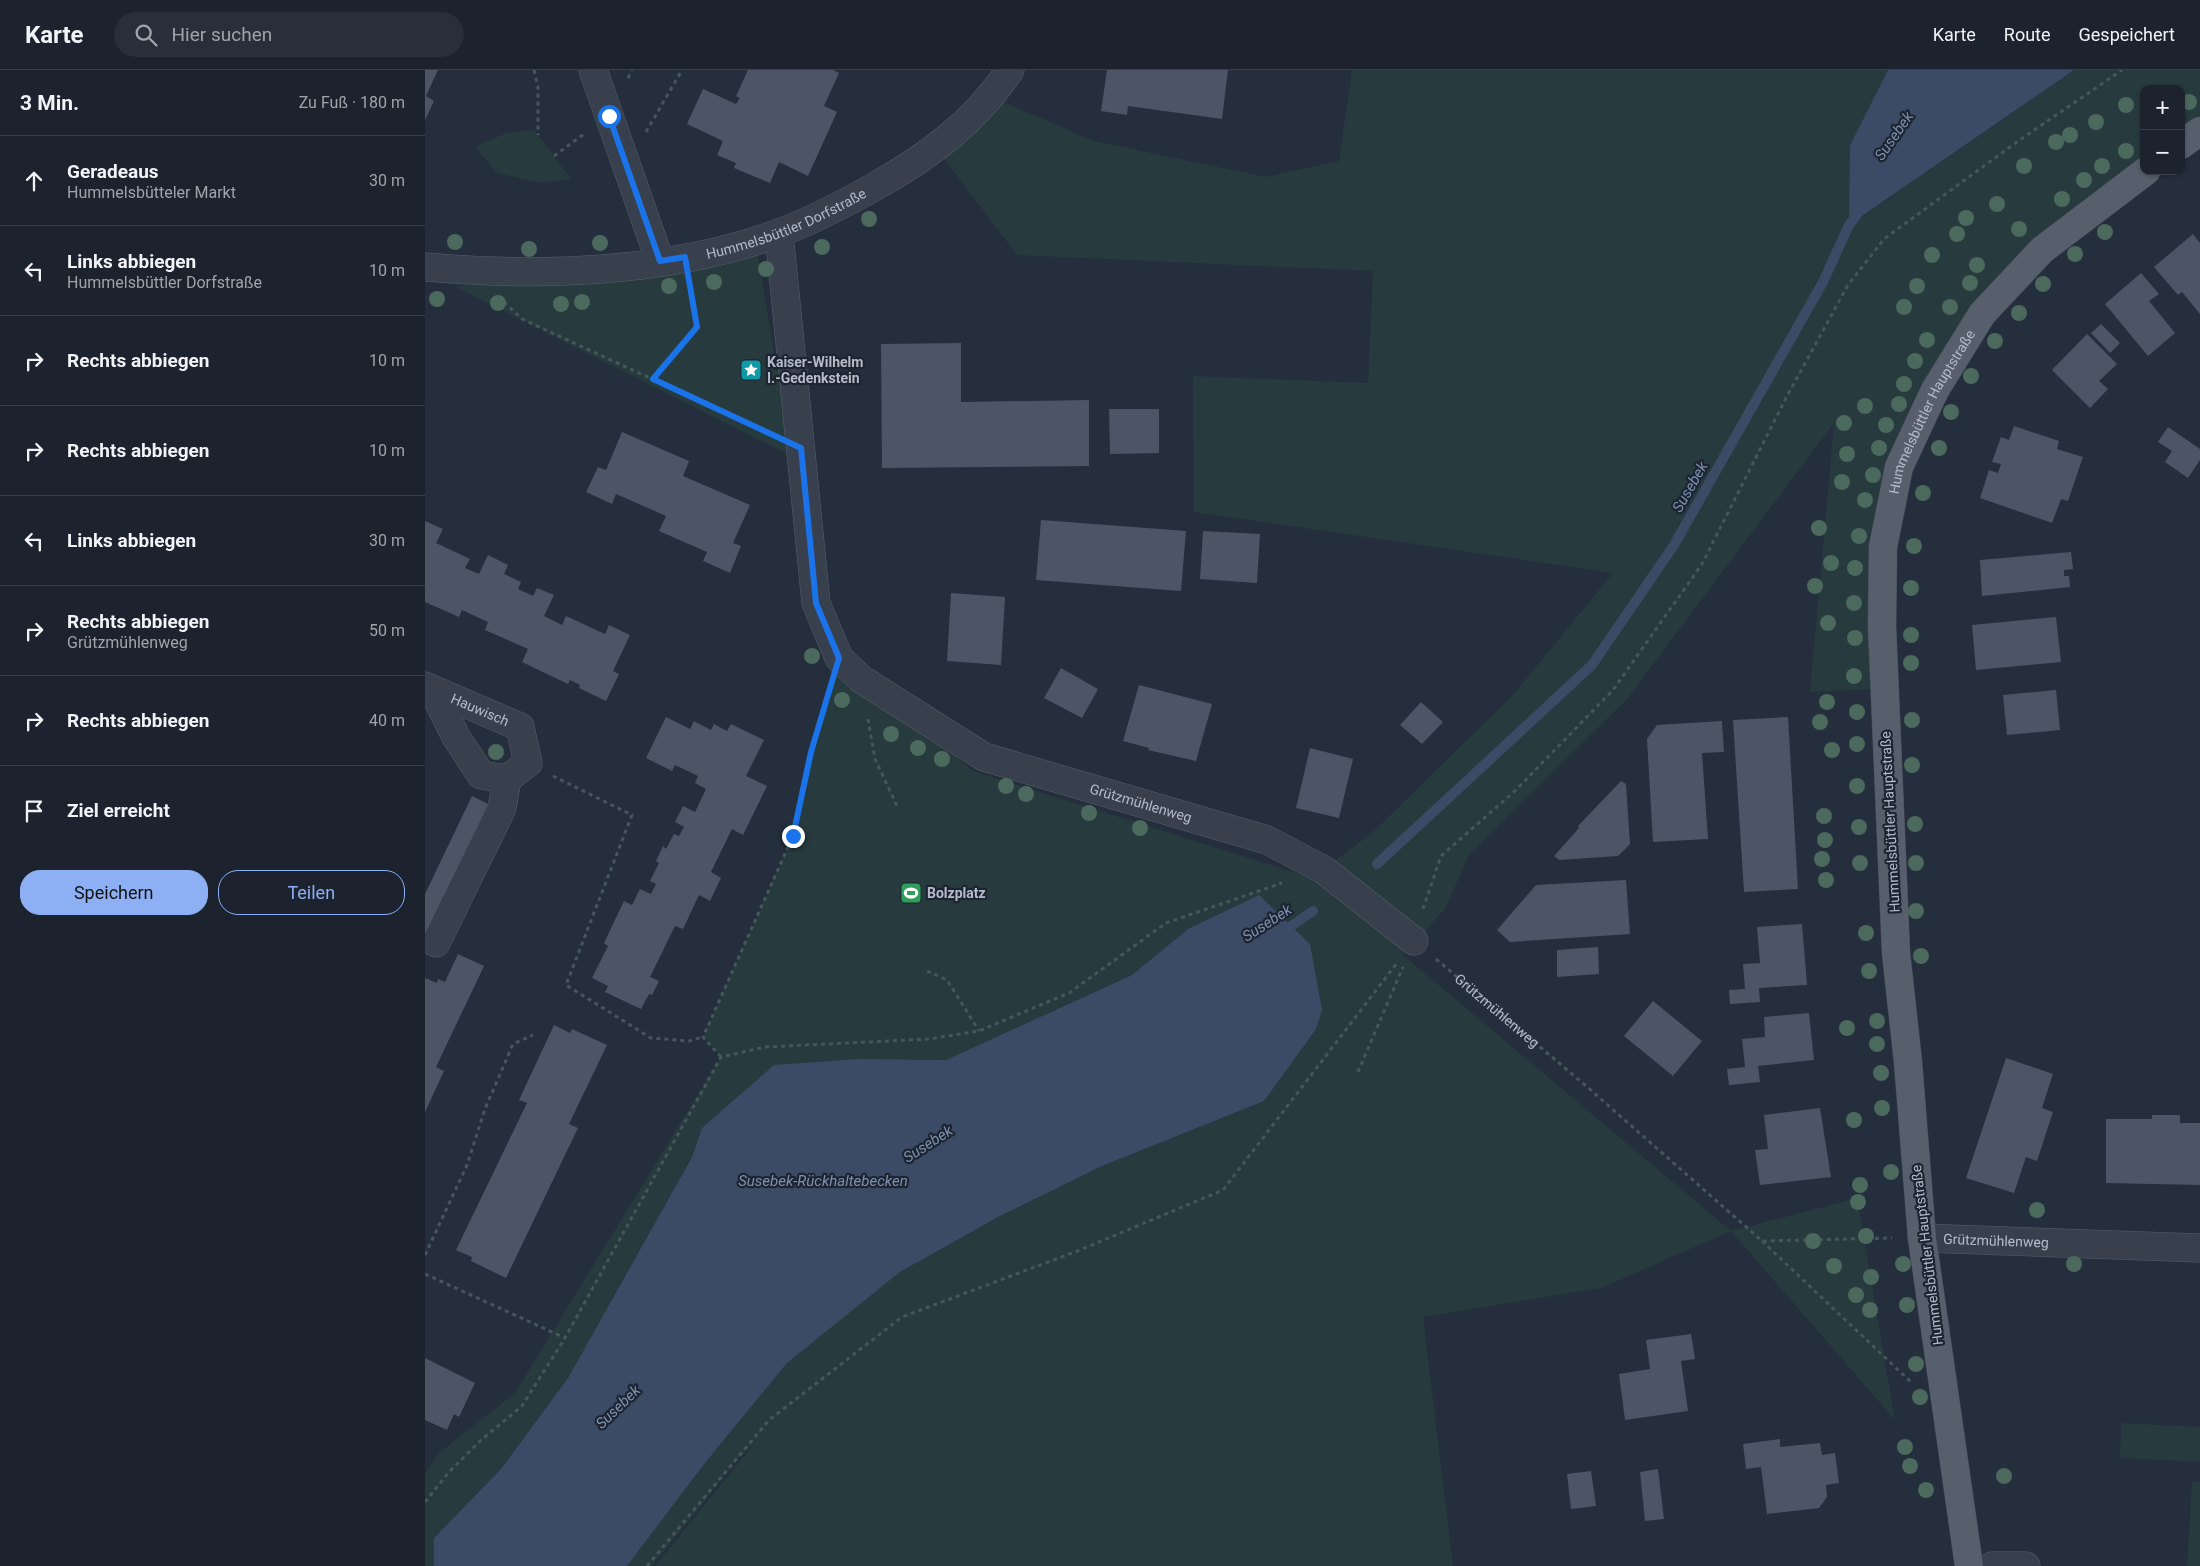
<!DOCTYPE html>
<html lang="de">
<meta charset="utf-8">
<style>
:root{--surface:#1c222e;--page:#292f3a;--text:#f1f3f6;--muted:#a0a4aa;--line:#3a3f4a;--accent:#8db0f5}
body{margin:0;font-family:Roboto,sans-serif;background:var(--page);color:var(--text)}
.controls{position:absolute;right:15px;top:15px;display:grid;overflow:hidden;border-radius:10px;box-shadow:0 1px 4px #0004}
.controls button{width:45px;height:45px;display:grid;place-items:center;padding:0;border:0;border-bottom:1px solid var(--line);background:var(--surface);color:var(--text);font:25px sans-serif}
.stop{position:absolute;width:15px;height:15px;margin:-11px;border:4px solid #1a73e8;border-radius:50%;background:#fff}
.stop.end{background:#1a73e8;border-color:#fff;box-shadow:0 1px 5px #0008}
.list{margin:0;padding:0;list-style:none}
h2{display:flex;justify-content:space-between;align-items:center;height:65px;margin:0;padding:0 20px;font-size:21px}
h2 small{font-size:16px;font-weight:400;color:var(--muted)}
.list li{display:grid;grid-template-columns:32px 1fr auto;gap:15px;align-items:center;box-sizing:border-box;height:90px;padding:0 20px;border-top:1px solid var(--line)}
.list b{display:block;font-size:19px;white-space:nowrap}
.list p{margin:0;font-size:16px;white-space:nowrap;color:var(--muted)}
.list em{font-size:16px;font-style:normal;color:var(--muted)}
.actions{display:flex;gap:10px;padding:15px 20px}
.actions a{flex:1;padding:11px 0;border:1px solid var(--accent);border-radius:20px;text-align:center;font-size:18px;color:var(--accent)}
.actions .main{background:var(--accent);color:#111}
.icon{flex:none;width:28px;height:28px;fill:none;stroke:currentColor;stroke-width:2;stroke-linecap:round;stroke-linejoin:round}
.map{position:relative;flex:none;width:1775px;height:1496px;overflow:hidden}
header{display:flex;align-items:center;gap:30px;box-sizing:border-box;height:70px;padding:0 25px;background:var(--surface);border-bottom:1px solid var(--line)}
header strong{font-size:24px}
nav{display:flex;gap:28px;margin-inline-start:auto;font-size:18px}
.search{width:350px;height:45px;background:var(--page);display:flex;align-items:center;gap:12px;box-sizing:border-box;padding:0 18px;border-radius:28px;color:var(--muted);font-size:19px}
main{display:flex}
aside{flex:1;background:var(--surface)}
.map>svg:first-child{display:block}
</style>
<header>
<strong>Karte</strong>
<div class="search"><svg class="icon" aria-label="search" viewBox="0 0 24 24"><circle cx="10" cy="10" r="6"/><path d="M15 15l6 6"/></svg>Hier suchen</div>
<nav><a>Karte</a><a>Route</a><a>Gespeichert</a></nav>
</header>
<main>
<aside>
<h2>3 Min.<small>Zu Fuß · 180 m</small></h2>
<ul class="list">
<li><svg class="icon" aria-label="ahead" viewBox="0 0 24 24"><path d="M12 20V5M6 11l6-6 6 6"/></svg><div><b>Geradeaus</b><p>Hummelsbütteler Markt</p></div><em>30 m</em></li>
<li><svg class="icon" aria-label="left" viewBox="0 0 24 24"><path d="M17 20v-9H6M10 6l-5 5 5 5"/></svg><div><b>Links abbiegen</b><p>Hummelsbüttler Dorfstraße</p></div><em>10 m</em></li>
<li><svg class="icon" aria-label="right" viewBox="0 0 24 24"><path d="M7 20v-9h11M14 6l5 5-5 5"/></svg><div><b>Rechts abbiegen</b></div><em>10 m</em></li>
<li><svg class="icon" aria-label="right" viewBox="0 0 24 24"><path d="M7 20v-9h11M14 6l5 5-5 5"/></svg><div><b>Rechts abbiegen</b></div><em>10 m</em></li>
<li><svg class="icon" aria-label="left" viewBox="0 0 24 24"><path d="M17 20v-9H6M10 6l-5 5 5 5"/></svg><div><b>Links abbiegen</b></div><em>30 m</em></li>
<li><svg class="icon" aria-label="right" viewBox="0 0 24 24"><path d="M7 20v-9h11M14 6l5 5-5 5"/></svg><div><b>Rechts abbiegen</b><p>Grützmühlenweg</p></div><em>50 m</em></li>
<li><svg class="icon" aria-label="right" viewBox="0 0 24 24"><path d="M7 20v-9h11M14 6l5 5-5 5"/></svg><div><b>Rechts abbiegen</b></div><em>40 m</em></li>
<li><svg class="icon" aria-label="arrive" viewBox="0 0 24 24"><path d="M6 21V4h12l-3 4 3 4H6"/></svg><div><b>Ziel erreicht</b></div></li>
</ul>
<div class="actions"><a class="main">Speichern</a><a>Teilen</a></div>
</aside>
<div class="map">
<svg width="1775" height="1496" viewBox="0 0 1775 1496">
<rect width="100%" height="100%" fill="#252e3d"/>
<path fill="#273a3e" d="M927,0h536l-38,75v80l224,-155h126v52l-19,15v-48h-37v78l-167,145 -84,154 -6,222 -77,4 24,-269 -207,276 -158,156 -24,54 -42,46 328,276 126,-33 38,222 -164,-189 -130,57 -178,29 30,249h-798l100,-123 -15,14 -88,109h-25l78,-103 82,-100 113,-91 100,-56 102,-50 162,-65 -76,-172 -56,46 -186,85 -87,-1 -157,69 -10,29 -124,221 -67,91 -67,69v28h-9v-92l14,-21 76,-60 206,-336 -18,-20 90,-201 18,-84 28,-94 134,113 339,107 60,-45 140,-137 101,-123 -419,-61 -1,-136 175,7 5,-112 -356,-16 -75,-99 57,-56 95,41 172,36 73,-16z
M109,60l37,49 -30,4 -44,-10 -22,-26 31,-14z
M332,180l34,206 -337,-170 219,-13z
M1696,1353l79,4v35l-80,-4z
M1767,1411l8,1v84h-13z"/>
<path fill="#3b4b66" d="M1463,0h186l-225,155 1,-80z
M834,825l51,49 12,66 -6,19 -52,72 -162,65 -102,50 -100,56 -113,91 -82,100 -78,103h-193v-28l67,-69 67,-91 124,-221 10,-29 72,-63 85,-6 87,1 186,-85 56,-46z"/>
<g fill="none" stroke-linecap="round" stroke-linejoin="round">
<path stroke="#3b4b66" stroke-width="10" d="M952,794l215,-199 82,-120 149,-263 26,-57 8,-10
M856,863l32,-22"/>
</g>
<path fill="#4b5566" d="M0,0h13l-12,26 8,5 -9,19z
M323,0h85l6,3 -15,33 13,6 -29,64 -29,-14 -9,21 -36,-15 2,-5 -19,-8 6,-14 -36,-17 16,-35 33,15 4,-6 -4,-2z
M682,0h121l-6,49 -94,-13 -1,9 -26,-4z
M1768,164l7,9v71l-18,-22 -4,3 -24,-28z
M1716,203l18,21 -10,7 26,32 -27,23 -43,-52z
M1676,254l19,19 -10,10 -19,-20z
M1662,264l30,30 -18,17 9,8 -18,19 -38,-38z
M536,273v59l128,-2v66l-207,2 -1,-124z
M684,339h50v44l-49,1z
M1589,356l45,15 -2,8 26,8 -15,44 -7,-2 -9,24 -72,-25 9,-28 9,3 3,-9 -9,-2 9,-25 8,3z
M1743,357l32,22v11l-12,18 -23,-16 7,-11 -14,-9z
M197,362l67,29 -6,15 67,29 -17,38 8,3 -11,27 -27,-12 4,-9 -48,-21 7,-15 -50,-22 -4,10 -26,-12 12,-25 8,3z
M616,450l145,11 -5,60 -145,-11z
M0,451l18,8 -7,14 34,16 -5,9 14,6 9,-19 20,10 -4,9 17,8 -3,7 15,7 4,-8 17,7 -10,21 18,9 4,-9 39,18 4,-9 21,10 -17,36 6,3 -13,27 -27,-13 1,-3 -10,-5 -2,4 -46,-22 6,-13 -43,-19 3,-8 -26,-12 -3,7 -34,-15z
M778,461l57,3 -3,49 -57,-4z
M1646,482l2,17 -9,1v6h5l1,11 -88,9 -2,-36z
M526,523l54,4 -4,68 -54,-4z
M1631,547l5,45 -85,8 -4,-45z
M636,598l37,21 -16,29 -38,-20z
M714,615l73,19 -16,57 -48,-11 1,-2 -26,-7z
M1631,620l4,40 -53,5 -4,-40z
M996,632l22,20 -21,22 -22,-19z
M241,647l24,12 4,-8 17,9 3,-6 13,7 4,-7 33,16 -18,36 21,10 -24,49 -11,-6 -21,43 10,6 -11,23 -11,-6 -16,34 -8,-3 -25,51 9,4 -7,14 -3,-1 -8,15 -36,-17 3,-6 -16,-8 16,-32 -4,-3 20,-42 8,4 8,-16 11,5 5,-10 -6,-3 9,-18 -3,-2 7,-15 3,3 8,-15 5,2 5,-9 -9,-5 8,-16 12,6 11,-23 -11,-6 3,-7 -23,-11 -3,6 -26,-13z
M1363,647l10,172 -54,3 -11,-172z
M1297,651l2,31 -22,1 6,86 -55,3 -6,-103 10,-14z
M885,678l43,11 -14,59 -43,-10z
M1196,711l5,3 4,60 -12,12 -59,4 -5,-4 25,-28 -1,-2z
M47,726l24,12 -71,127v-41z
M1201,810l4,54 -120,8 -13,-12 39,-45z
M1377,854l5,61 -48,3 1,14 -30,2 -1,-14 16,-1 -2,-25 17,-1 -3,-36z
M1173,877l1,27 -42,3v-27z
M33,884l26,12 -48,101 8,4 -19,41v-134l12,5 1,-4 7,3z
M1228,931l49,40 -29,35 -49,-40z
M1384,943l5,47 -56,6 2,16 -31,3 -2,-16 18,-2 -3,-28 23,-2 -1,-20z
M129,955l16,8 2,-4 35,16 -38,79 9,4 -72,150 -35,-17 1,-4 -16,-7 71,-147 -8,-3z
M1581,988l47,16 -11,34 11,4 -16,49 -11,-4 -12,36 -48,-15z
M1395,1038l11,69 -71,8 -5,-35 13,-1 -4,-34z
M1727,1045h28v8h20v62l-94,-2v-64h46z
M1266,1264l4,25 -14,2 7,50 -63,9 -6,-46 31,-5 -4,-29z
M0,1288l50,25 -16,34 -5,-3 -7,16 -22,-10z
M1355,1369v8l40,-4 2,12 13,-2 4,30 -13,2 1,12 -8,11 -52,6 -6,-47 -15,2 -3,-25z
M1233,1399l6,50 -19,2 -5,-49z
M1166,1401l5,35 -25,3 -4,-35z"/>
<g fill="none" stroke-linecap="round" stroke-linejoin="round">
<g stroke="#575e6b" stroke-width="29">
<g id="minor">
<path d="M168,0l67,191"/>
<path id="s2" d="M354,163l37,370 23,55 22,21 123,78 283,83 57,30 90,71"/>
<path id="s3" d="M0,197c114,10 246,6 354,-34 33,-12 65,-29 95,-46 54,-30 101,-65 136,-117"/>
<path id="s4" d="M0,616l95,41 8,36 -21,16 -26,-4 -25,-38 -24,-48"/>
<path d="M11,873l66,-135 5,-29"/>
<path id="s5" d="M1497,1168l278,10"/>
<path d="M1567,1496h34"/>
</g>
</g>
<g stroke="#424956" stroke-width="29">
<g id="major">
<path d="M1756,75l19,-14"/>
<path id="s6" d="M1544,1496l-47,-328 -14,-176 -12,-109 -14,-327 1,-79 16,-80 36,-77 47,-76 60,-64 104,-79"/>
</g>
</g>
<g stroke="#45575b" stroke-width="3" stroke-dasharray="4 4" stroke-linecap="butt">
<path d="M109,0l4,17v48"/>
<path d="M203,8l4,-8"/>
<path d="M221,62l36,-62"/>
<path d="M129,86l30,-22"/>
<path d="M79,232l18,17 247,114"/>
<path d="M228,309l44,-52 -7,-40"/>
<path d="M443,649l7,40 23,49"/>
<path d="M128,706l79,39 -66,170 85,53 38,3 14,-4"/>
<path d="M998,839l18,-53 74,-65 98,-101 89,-126 85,-168 61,-111 36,-46 130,-95 108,-74"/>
<path id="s1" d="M1011,889l149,126 177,156 130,-3"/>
<path d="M502,901l20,9 32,51"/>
<path d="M296,987l-18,-20 90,-201 18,-84 18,-61"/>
<path d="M933,1002l45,-105"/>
<path d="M1337,1171l150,142"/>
<path d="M0,1185l42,-90 18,-56 28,-65 20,-9"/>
<path d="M0,1204l140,64"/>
<path d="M0,1432l24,-30 31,-31 42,-35 43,-68 156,-281 44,-10 164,-8 50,-8 90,-38 97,-70 116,-40"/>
<path d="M222,1496l122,-146 133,-103 178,-67 143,-60 174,-227"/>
</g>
<use href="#minor" stroke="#39404d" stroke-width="28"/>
<use href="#major" stroke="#575f6d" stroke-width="28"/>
</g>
<g fill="#4c695d">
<circle cx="1764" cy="32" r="8"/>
<circle cx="1701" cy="35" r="8"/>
<circle cx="1671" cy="52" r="8"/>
<circle cx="1645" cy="65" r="8"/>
<circle cx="1631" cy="72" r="8"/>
<circle cx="1701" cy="81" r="8"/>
<circle cx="1599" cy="96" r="8"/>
<circle cx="1677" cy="96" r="8"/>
<circle cx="1659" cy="110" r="8"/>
<circle cx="1637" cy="129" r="8"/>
<circle cx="1572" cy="134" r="8"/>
<circle cx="1541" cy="148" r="8"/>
<circle cx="444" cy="149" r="8"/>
<circle cx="1594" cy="159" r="8"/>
<circle cx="1680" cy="162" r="8"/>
<circle cx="1532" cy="164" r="8"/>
<circle cx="30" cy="172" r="8"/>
<circle cx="175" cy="173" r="8"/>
<circle cx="397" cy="177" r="8"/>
<circle cx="104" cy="179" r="8"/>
<circle cx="1650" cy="184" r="8"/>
<circle cx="1507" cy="185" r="8"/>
<circle cx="1552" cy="195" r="8"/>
<circle cx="341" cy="199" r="8"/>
<circle cx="289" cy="212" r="8"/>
<circle cx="1545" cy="213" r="8"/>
<circle cx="1618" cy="214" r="8"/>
<circle cx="244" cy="216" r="8"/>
<circle cx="1492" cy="216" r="8"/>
<circle cx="12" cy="229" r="8"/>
<circle cx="157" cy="232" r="8"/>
<circle cx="73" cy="233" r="8"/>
<circle cx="136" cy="234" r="8"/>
<circle cx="1479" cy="237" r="8"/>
<circle cx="1525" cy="237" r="8"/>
<circle cx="1594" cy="243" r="8"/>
<circle cx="1502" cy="270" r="8"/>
<circle cx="1570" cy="271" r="8"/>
<circle cx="1490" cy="291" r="8"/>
<circle cx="1546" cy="306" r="8"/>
<circle cx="1479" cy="314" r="8"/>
<circle cx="1474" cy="334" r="8"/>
<circle cx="1440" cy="336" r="8"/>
<circle cx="1526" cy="342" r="8"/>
<circle cx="1419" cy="353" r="8"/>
<circle cx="1461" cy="355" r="8"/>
<circle cx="1454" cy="378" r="8"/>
<circle cx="1514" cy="378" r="8"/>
<circle cx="1422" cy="384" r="8"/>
<circle cx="1448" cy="405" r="8"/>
<circle cx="1417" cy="412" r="8"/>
<circle cx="1498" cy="423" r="8"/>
<circle cx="1440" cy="430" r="8"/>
<circle cx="1394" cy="458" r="8"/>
<circle cx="1434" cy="466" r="8"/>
<circle cx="1489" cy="476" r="8"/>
<circle cx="1406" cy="493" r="8"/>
<circle cx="1430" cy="498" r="8"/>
<circle cx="1390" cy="516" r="8"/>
<circle cx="1486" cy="518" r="8"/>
<circle cx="1429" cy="533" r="8"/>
<circle cx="1403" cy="553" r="8"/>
<circle cx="1486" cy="565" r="8"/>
<circle cx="1430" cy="568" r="8"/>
<circle cx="387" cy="586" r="8"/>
<circle cx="1486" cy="593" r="8"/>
<circle cx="1429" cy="606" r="8"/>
<circle cx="417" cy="630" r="8"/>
<circle cx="1402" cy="632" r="8"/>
<circle cx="1432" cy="642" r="8"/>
<circle cx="1487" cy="650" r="8"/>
<circle cx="1395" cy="652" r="8"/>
<circle cx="466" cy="664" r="8"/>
<circle cx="1432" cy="674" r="8"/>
<circle cx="493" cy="678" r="8"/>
<circle cx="1407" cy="680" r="8"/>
<circle cx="71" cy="682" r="8"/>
<circle cx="517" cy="689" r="8"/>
<circle cx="1487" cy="695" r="8"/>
<circle cx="581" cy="716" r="8"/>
<circle cx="1432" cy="716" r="8"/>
<circle cx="601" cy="724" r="8"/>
<circle cx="664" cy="743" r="8"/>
<circle cx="1399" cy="746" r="8"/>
<circle cx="1490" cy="754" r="8"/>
<circle cx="1434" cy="757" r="8"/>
<circle cx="715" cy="758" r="8"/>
<circle cx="1400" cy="770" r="8"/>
<circle cx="1397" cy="789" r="8"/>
<circle cx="1435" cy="793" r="8"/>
<circle cx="1491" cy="793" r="8"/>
<circle cx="1401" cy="810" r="8"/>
<circle cx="1491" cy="841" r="8"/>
<circle cx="1441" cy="863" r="8"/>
<circle cx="1496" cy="886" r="8"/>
<circle cx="1444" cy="901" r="8"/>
<circle cx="1452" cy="951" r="8"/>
<circle cx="1422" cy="958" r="8"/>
<circle cx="1452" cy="974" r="8"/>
<circle cx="1456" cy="1003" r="8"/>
<circle cx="1457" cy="1038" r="8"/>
<circle cx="1429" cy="1050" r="8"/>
<circle cx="1466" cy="1102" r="8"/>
<circle cx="1435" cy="1115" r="8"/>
<circle cx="1433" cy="1132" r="8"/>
<circle cx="1612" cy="1140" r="8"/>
<circle cx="1441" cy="1166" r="8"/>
<circle cx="1388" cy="1171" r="8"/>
<circle cx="1478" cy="1194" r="8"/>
<circle cx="1649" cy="1194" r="8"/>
<circle cx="1409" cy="1196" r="8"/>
<circle cx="1446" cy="1207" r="8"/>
<circle cx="1431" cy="1225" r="8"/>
<circle cx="1482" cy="1235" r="8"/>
<circle cx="1445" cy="1240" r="8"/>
<circle cx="1491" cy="1294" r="8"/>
<circle cx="1495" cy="1327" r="8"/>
<circle cx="1480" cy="1377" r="8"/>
<circle cx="1485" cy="1396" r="8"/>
<circle cx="1579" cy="1406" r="8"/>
<circle cx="1501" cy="1420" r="8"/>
</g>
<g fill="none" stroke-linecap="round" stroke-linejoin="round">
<path stroke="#1a73e8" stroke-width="6" d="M184,46l51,145 25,-4 12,70 -44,52 148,69 15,155 23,55 -28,94 -18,84"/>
</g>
<defs>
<g id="sight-square" transform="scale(1.125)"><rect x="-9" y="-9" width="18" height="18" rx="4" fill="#0f9aa8" stroke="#1e2532"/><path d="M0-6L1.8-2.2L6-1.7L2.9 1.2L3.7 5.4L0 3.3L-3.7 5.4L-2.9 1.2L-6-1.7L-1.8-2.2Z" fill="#fff"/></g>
<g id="stadium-square" transform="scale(1.125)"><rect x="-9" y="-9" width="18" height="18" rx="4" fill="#2e9e5b" stroke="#1e2532"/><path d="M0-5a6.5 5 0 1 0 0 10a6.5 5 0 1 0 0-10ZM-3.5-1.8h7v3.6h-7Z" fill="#fff"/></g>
</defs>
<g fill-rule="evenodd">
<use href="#sight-square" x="326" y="300"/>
<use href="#stadium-square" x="486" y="823"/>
</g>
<g text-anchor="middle" stroke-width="4.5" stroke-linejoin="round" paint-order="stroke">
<g font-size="14" fill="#b5bbc8" stroke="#1e2532">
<text dy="5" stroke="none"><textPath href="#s3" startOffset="368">Hummelsbüttler Dorfstraße</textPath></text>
<text dy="5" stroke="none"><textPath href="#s6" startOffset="1169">Hummelsbüttler Hauptstraße</textPath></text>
<text dy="5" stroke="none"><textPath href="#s4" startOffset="60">Hauwisch</textPath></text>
<text dy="5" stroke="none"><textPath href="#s2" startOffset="771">Grützmühlenweg</textPath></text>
<text transform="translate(1465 752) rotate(-93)" y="5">Hummelsbüttler Hauptstraße</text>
<text dy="5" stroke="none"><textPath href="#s1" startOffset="80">Grützmühlenweg</textPath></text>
<text dy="5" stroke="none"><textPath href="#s5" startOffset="74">Grützmühlenweg</textPath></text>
<text transform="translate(1502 1185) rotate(-97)" y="5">Hummelsbüttler Hauptstraße</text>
</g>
<g font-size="14" font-weight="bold" fill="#b5bbc8" stroke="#1e2532" text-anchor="start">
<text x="342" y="297">Kaiser-Wilhelm<tspan x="342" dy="16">I.-Gedenkstein</tspan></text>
<text x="502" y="828">Bolzplatz</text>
</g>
<g font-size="15" font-style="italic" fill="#7d90af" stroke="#1e2532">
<text transform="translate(1469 66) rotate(-55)" y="5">Susebek</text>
<text transform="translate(1265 417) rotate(-60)" y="5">Susebek</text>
<text transform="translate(842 853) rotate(-33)" y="5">Susebek</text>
<text transform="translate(503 1074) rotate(-33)" y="5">Susebek</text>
<text x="398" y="1116">Susebek-Rückhaltebecken</text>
<text transform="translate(193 1337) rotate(-44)" y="5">Susebek</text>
</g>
</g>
</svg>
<div class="controls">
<button>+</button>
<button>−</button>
</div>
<div class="stop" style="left:184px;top:46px"></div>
<div class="stop end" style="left:368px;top:766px"></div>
</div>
</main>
